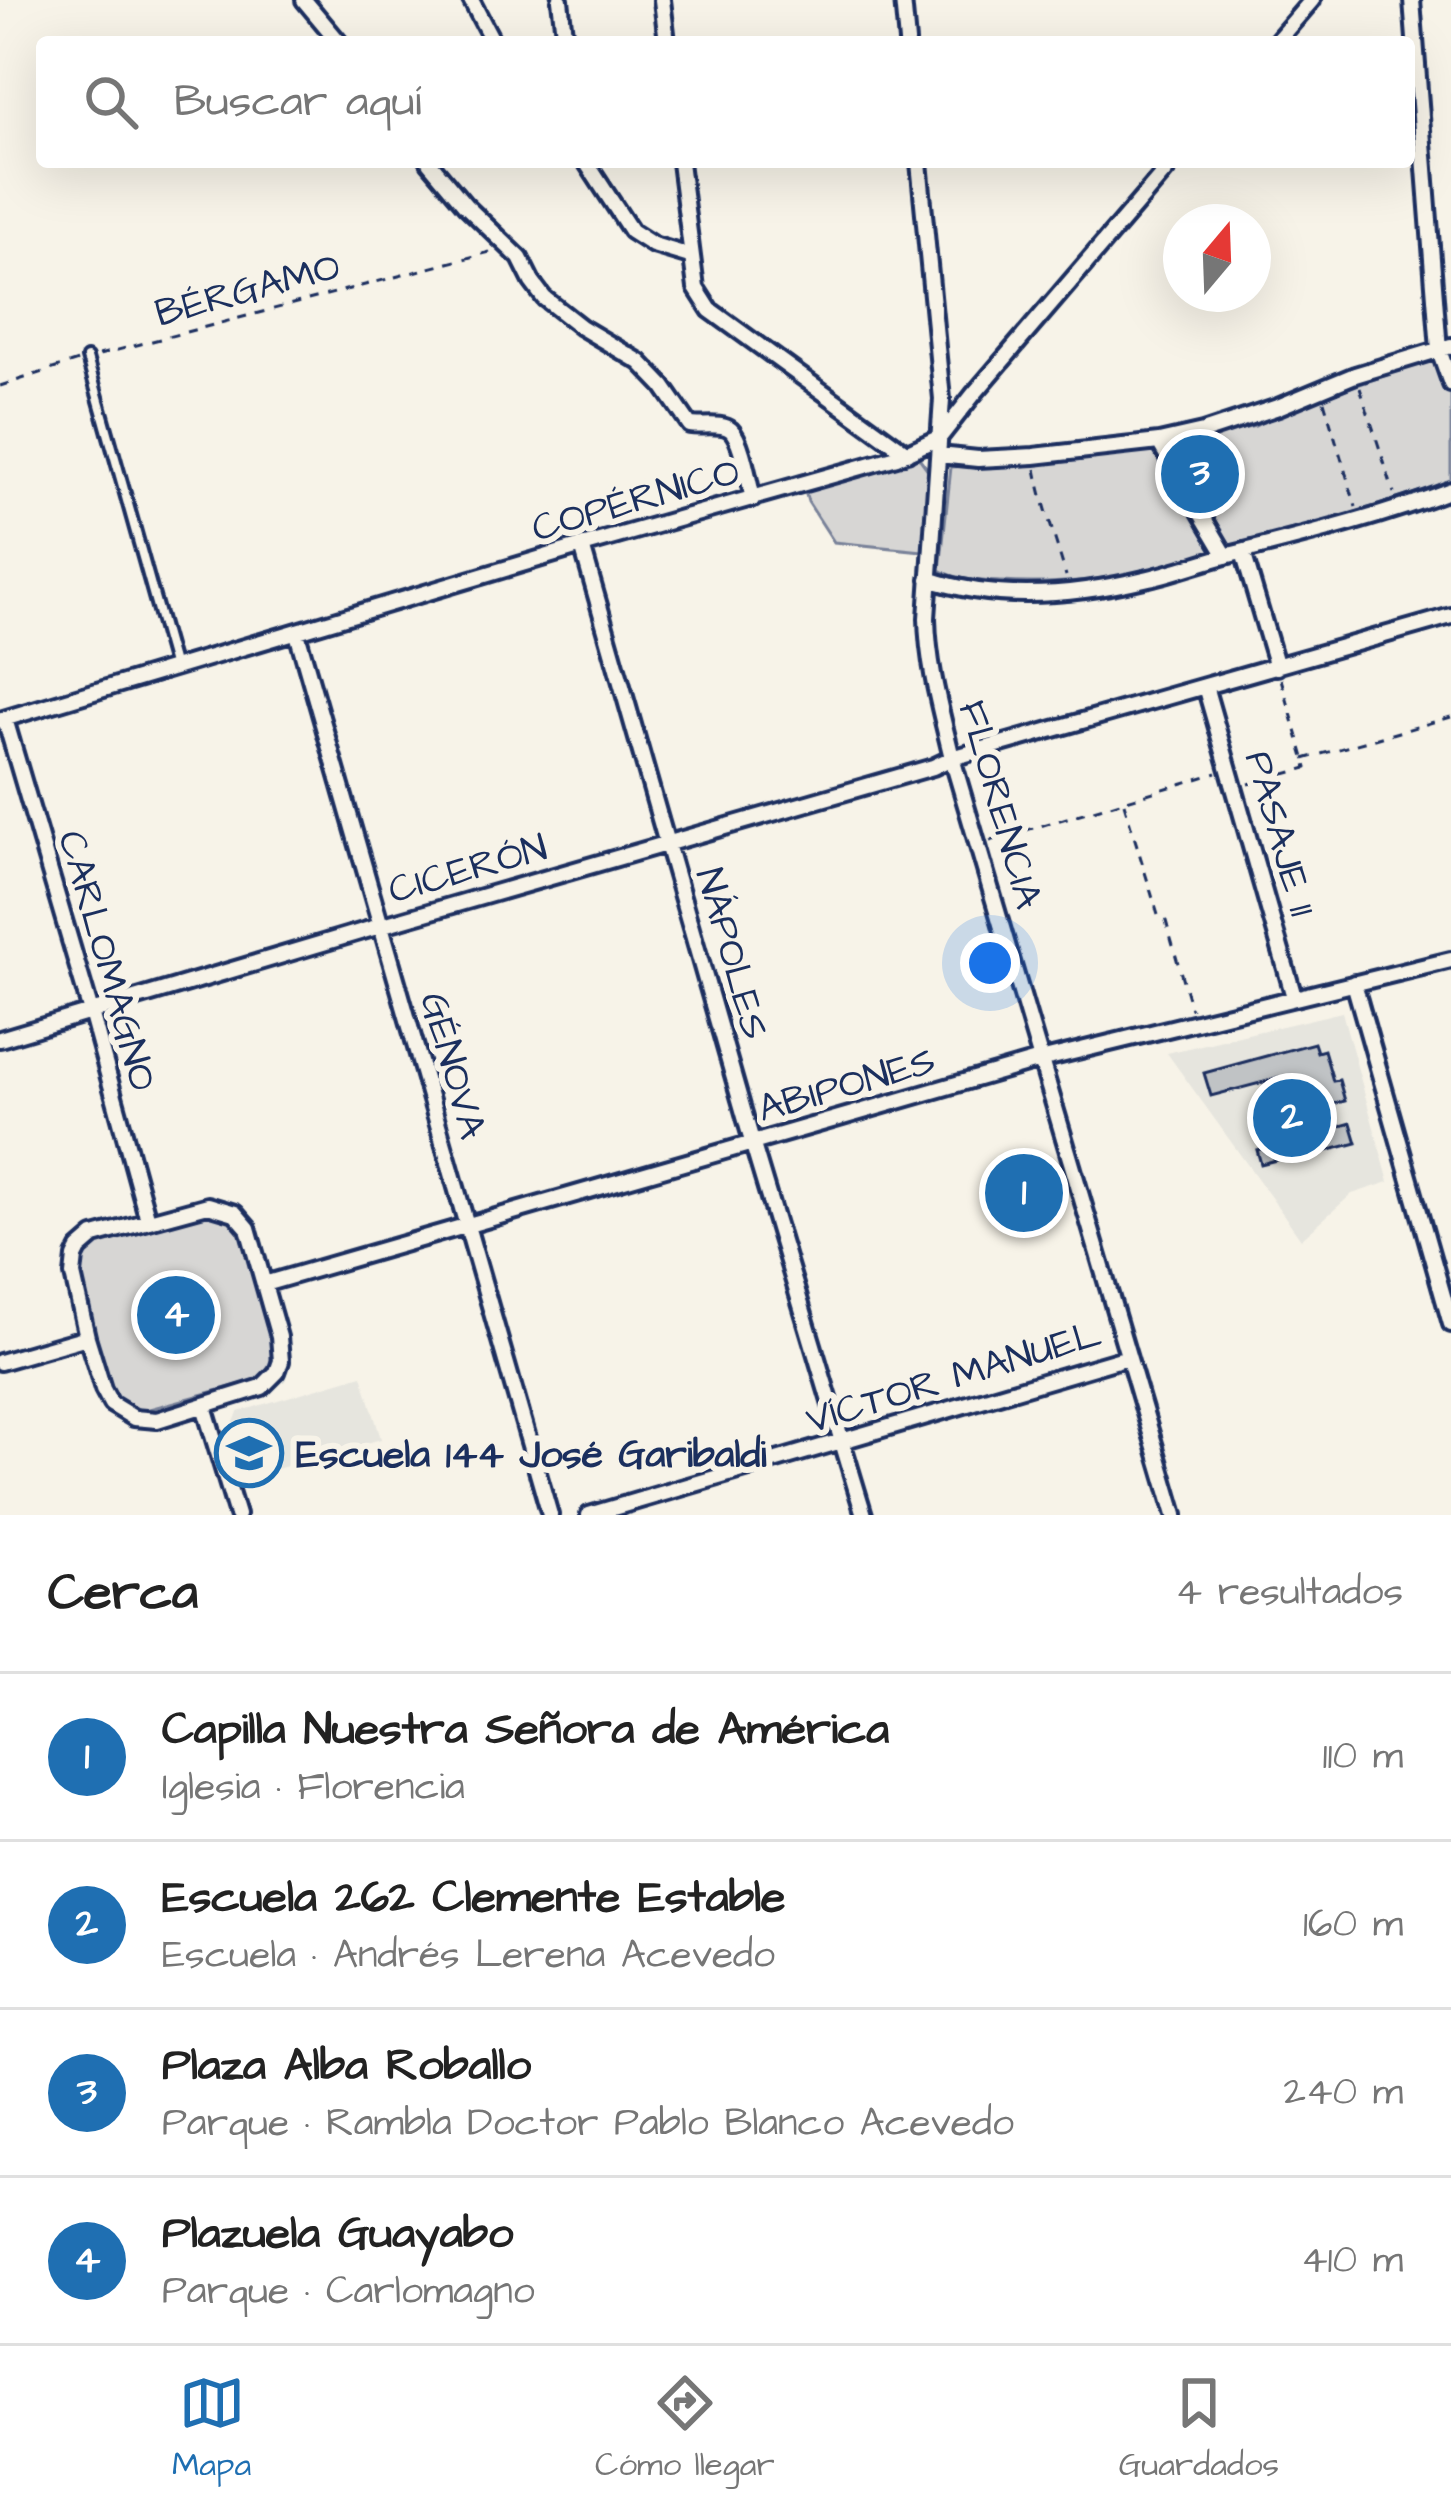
<!DOCTYPE html>
<html lang="es">
<meta charset="utf-8">
<style>
:root{--surface:#fff;--page:#f6f6f6;--text:#222;--muted:#767676;--line:#e0e0e0;--accent:#1f6fb2}
body{margin:0;font-family:"Architects Daughter",sans-serif;background:var(--page);color:var(--text)}
.compass{position:absolute;left:1163px;top:204px;width:108px;height:108px;border-radius:50%;background:var(--surface);box-shadow:0 12px 48px #0002;rotate:19deg}
.you{position:absolute;left:990px;top:963px;width:42px;height:42px;margin:-30px;border:9px solid #fff;border-radius:50%;background:#1a73e8;box-shadow:0 0 0 18px #1a73e833}
.badge{display:grid;place-items:center;width:78px;height:78px;border-radius:50%;background:var(--accent);color:#fff;font-size:39px;font-weight:700}
.pin{position:absolute;translate:-50% -50%;border:6px solid #fff;box-shadow:0 3px 12px #0006}
.list{margin:0;padding:0;list-style:none}
h2{display:flex;justify-content:space-between;align-items:center;height:156px;margin:0;padding:0 48px;font-size:51px}
h2 small{font-size:39px;font-weight:400;color:var(--muted)}
.list li{display:grid;grid-template-columns:78px 1fr auto;gap:36px;align-items:center;box-sizing:border-box;height:168px;padding:0 48px;border-top:3px solid var(--line)}
.list b{display:block;font-size:45px;white-space:nowrap}
.list p{margin:0;font-size:39px;white-space:nowrap;color:var(--muted)}
.list em{font-size:39px;font-style:normal;color:var(--muted)}
.icon{flex:none;width:66px;height:66px;fill:none;stroke:currentColor;stroke-width:2;stroke-linecap:round;stroke-linejoin:round}
.map{position:relative;flex:none;width:1451px;height:1515px;overflow:hidden}
.search{position:absolute;background:var(--surface);box-shadow:0 12px 48px #0002;left:36px;right:36px;top:36px;height:132px;display:flex;align-items:center;gap:30px;box-sizing:border-box;padding:0 42px;border-radius:12px;color:var(--muted);font-size:45px}
.sheet{height:828px;background:var(--surface)}
nav{display:flex;justify-content:space-around;align-items:center;box-sizing:border-box;height:168px;border-top:3px solid var(--line);background:var(--surface);font-size:33px;color:var(--muted)}
nav a{display:grid;justify-items:center;gap:6px}
nav .on{color:var(--accent)}
.map>svg:first-child{display:block}
</style>
<div class="map">
<svg width="1451" height="1515" viewBox="0 0 1451 1515">
<rect width="100%" height="100%" fill="#f7f3e8"/>
<filter id="ink" filterUnits="userSpaceOnUse"><feTurbulence type="fractalNoise" baseFrequency=".00833" numOctaves="2"/><feDisplacementMap in="SourceGraphic" scale="24" xChannelSelector="R" yChannelSelector="G"/><feConvolveMatrix kernelMatrix="1 2 1 2 8 2 1 2 1" color-interpolation-filters="sRGB"/></filter>
<g filter="url(#ink)">
<path fill="#e6e5de" d="M1342,1012l47,170 -37,12 -51,45 -134,-186z
M362,1375l19,64 -132,38 -16,-52 5,-13z"/>
<path fill="#d7d6d4" stroke="#798299" stroke-width="3" d="M1451,353v128c-49,18 -100,32 -150,48 -98,30 -195,60 -299,53 -22,-1 -42,-1 -62,-12l11,-103 66,-4 167,-21 71,-16 34,-18z
M908,457l12,2 11,15 -8,77 -89,-9 -26,-40 -3,-11z
M203,1212l22,3 15,18 33,112 -3,19 -10,15 -118,32c-15,-4 -26,-10 -33,-24l-31,-112c2,-14 7,-22 18,-31z"/>
<path fill="#c0c3c5" stroke="#1b2f5e" stroke-width="3" d="M1314,1043l3,9 7,-2 9,31 6,-1 6,21 -56,15 -10,-38 -68,18 -7,-23z
M1351,1123l6,20 -57,15v-4l-39,10 -4,-14z
M1042,1178l5,20 -24,7 -2,-8 -18,5 -3,-12z"/>
<g fill="none" stroke-linecap="round" stroke-linejoin="round">
<g stroke="#1b2f5e" stroke-width="16">
<path id="lane" d="M87,358l87,310"/>
</g>
<g stroke="#1b2f5e" stroke-width="22">
<path id="street" d="M304,0l35,42
M471,0l22,42
M560,0l5,42
M662,0l5,42
M903,0l4,42
M1412,0l27,350 12,34
M1276,42l36,-42
M429,162l36,43 55,53 12,24 12,16 37,29 59,35 23,24 27,39c12,2 32,-3 41,5 11,10 18,53 22,69
M586,162l45,69 22,14 37,11
M680,162l16,126 14,22 197,143
M919,162l23,237 -15,219c1,49 14,93 25,140l223,757
M1159,442l67,114
M939,455l39,4 56,-3 125,-14 44,-10 75,-25 77,-32 96,-29
M582,546l171,599 111,370
M1243,552l34,115
M929,579c69,24 149,16 220,-1 27,-6 53,-16 80,-23 74,-19 150,-37 222,-65
M297,633l253,882
M1205,686l89,311
M5,719l86,293 57,208
M0,720l582,-174 315,-89 43,-20 33,-42 200,-233
M1354,983l97,341
M0,1039l380,-113 553,-159 19,-9 499,-142
M208,1205l27,8 13,15 31,109 2,24 -4,11 -15,15 -105,33 -23,-2 -23,-14 -8,-15 -16,-52 -14,-62 2,-18 4,-8 15,-13z
M264,1284l776,-224 411,-100
M0,1362l87,-25
M204,1406l33,109
M589,1515l539,-158"/>
</g>
<path stroke="#1b2f5e" stroke-width="3" stroke-dasharray="9 9" stroke-linecap="butt" d="M99,355l391,-103
M0,386l78,-25
M1360,388l34,105
M1324,401l32,106
M1036,469c7,37 20,71 30,107
M1304,759l147,-42
M1249,784l58,-16 -26,-89
M1124,803l34,112 8,6 25,88
M990,841l227,-68"/>
<use href="#lane" stroke="#f7f3e8" stroke-width="8"/>
<use href="#street" stroke="#f7f3e8" stroke-width="14"/>
</g>
</g>
<defs>
<g id="school-ring" transform="scale(3.45)"><circle r="9.5" fill="#f7f3e8" stroke="#1f6fb2" stroke-width="1.5"/><path d="M0-5L7-2L0 1L-7-2ZM-4 1L0 2.5L4 1V4Q0 6-4 4Z" fill="#1f6fb2"/></g>
</defs>
<g fill-rule="evenodd">
<use href="#school-ring" x="249" y="1453"/>
</g>
<g text-anchor="middle" stroke-width="12" stroke-linejoin="round" paint-order="stroke">
<g font-size="39" fill="#1b2f5e" stroke="#f7f3e8">
<text transform="translate(247 288) rotate(-15)" y="14">BÉRGAMO</text>
<text transform="translate(635 498) rotate(-16)" y="14">COPÉRNICO</text>
<text transform="translate(1002 804) rotate(74)" y="14">FLORENCIA</text>
<text transform="translate(1282 833) rotate(74)" y="14">PASAJE 11</text>
<text transform="translate(467 867) rotate(-16)" y="14">CICERÓN</text>
<text transform="translate(734 953) rotate(74)" y="14">NÁPOLES</text>
<text transform="translate(109 960) rotate(74)" y="14">CARLOMAGNO</text>
<text transform="translate(455 1065) rotate(74)" y="14">GÉNOVA</text>
<text transform="translate(846 1083) rotate(-16)" y="14">ABIPONES</text>
<text transform="translate(953 1375) rotate(-17)" y="14">VÍCTOR MANUEL</text>
</g>
<g font-size="39" font-weight="bold" fill="#1b2f5e" stroke="#f7f3e8" text-anchor="start">
<text x="296" y="1467">Escuela 144 José Garibaldi</text>
</g>
</g>
</svg>
<svg class="compass" viewBox="-18 -18 36 36"><path d="M0-13l5 13h-10z" fill="#e53935"/><path d="M0 13l5-13h-10z" fill="#767676"/></svg>
<div class="you"></div>
<div class="pin badge" style="left:1024px;top:1193px">1</div>
<div class="pin badge" style="left:1292px;top:1118px">2</div>
<div class="pin badge" style="left:1200px;top:474px">3</div>
<div class="pin badge" style="left:176px;top:1315px">4</div>
<div class="search"><svg class="icon" aria-label="search" viewBox="0 0 24 24"><circle cx="10" cy="10" r="6"/><path d="M15 15l6 6"/></svg>Buscar aquí</div>
</div>
<section class="sheet">
<h2>Cerca<small>4 resultados</small></h2>
<ul class="list">
<li><span class="badge">1</span><div><b>Capilla Nuestra Señora de América</b><p>Iglesia · Florencia</p></div><em>110 m</em></li>
<li><span class="badge">2</span><div><b>Escuela 262 Clemente Estable</b><p>Escuela · Andrés Lerena Acevedo</p></div><em>160 m</em></li>
<li><span class="badge">3</span><div><b>Plaza Alba Roballo</b><p>Parque · Rambla Doctor Pablo Blanco Acevedo</p></div><em>240 m</em></li>
<li><span class="badge">4</span><div><b>Plazuela Guayabo</b><p>Parque · Carlomagno</p></div><em>410 m</em></li>
</ul>
</section>
<nav>
<a class="on"><svg class="icon" aria-label="map" viewBox="0 0 24 24"><path d="M3 6l6-2 6 2 6-2v14l-6 2-6-2-6 2zM9 4v14M15 6v14"/></svg>Mapa</a>
<a><svg class="icon" aria-label="directions" viewBox="0 0 24 24"><path d="M12 3l9 9-9 9-9-9zM9 14v-3h6M13 9l2 2-2 2"/></svg>Cómo llegar</a>
<a><svg class="icon" aria-label="saved" viewBox="0 0 24 24"><path d="M7 4h10v16l-5-4-5 4z"/></svg>Guardados</a>
</nav>
